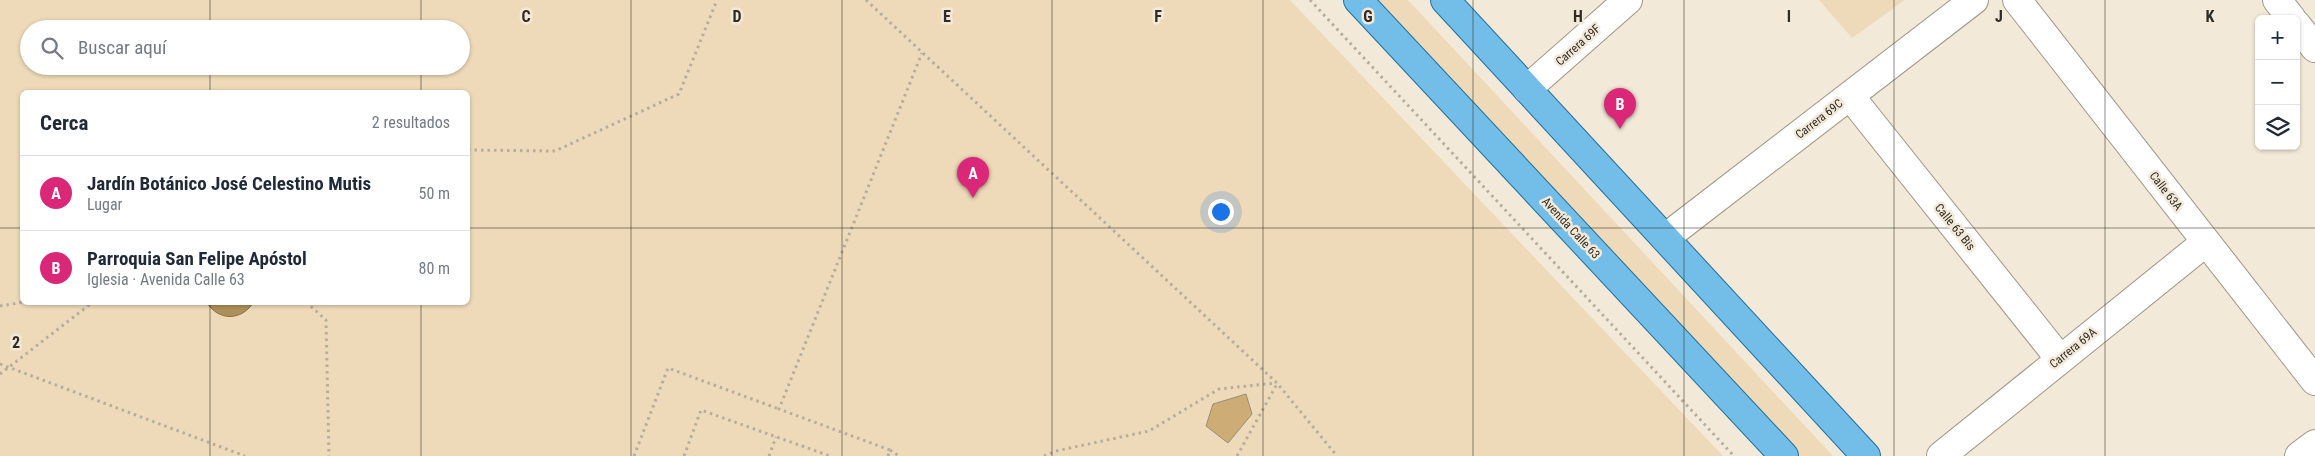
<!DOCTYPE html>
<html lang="es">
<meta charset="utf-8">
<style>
:root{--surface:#fff;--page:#f2f2f3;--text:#1f2937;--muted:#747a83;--line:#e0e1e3;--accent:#db2777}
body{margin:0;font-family:"Roboto Condensed",sans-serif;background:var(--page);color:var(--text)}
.controls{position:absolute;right:15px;top:15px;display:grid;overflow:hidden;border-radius:8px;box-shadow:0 1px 4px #0004}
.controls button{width:45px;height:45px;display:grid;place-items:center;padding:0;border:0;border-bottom:1px solid var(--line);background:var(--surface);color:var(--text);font:25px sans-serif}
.you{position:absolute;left:1220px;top:211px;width:18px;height:18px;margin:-12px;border:4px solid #fff;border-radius:50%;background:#1a73e8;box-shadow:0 0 0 8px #1a73e833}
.badge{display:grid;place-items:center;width:32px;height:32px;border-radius:50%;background:var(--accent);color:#fff;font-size:16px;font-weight:700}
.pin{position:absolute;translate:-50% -41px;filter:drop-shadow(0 1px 2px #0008)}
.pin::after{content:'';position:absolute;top:26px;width:18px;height:15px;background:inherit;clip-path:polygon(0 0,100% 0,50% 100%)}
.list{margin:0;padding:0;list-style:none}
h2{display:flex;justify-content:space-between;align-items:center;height:65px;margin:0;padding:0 20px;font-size:21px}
h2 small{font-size:16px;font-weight:400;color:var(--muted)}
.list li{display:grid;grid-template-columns:32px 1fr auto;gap:15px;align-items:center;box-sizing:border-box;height:75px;padding:0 20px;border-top:1px solid var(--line)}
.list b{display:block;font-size:19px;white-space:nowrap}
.list p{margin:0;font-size:16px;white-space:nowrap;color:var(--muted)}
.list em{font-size:16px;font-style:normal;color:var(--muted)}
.icon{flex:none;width:28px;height:28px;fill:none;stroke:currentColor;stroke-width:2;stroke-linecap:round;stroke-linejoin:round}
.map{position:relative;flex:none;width:2315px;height:456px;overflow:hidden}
.search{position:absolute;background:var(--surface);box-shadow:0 1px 4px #0004;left:20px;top:20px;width:450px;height:55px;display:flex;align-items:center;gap:12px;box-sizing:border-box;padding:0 18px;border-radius:28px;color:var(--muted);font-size:19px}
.panel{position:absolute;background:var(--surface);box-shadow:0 1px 4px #0004;left:20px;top:90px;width:450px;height:215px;border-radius:8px}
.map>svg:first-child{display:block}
</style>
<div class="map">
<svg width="2315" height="456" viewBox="0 0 2315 456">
<rect width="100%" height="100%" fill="#f3e9d8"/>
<path fill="#eedab8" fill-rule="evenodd" d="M0,0h1290l433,456h-1723zM29,29h432v37h-432zM22,92h446v210h-446z
M1375,0h33l425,456h-36z
M1819,0h86l-53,38z"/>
<path fill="#af9059" stroke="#897249" d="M207,303h46c-12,18 -34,18 -46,0z"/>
<path fill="#cdac75" stroke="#978e7e" d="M1246,394l6,20 -24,29 -22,-17 7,-22z"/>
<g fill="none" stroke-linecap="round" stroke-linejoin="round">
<g stroke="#9e9585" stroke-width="30">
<path id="minor" d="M2017,0l298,381
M2277,0l15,19
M2296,24l19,24
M1527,89l101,-89
M1850,96l210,263
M1665,238l309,-238
M1941,456l265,-214
M2299,456l16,-12"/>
</g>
<g stroke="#1f6f9b" stroke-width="30">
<path id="major" d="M1358,0l426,456
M1445,0l421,456"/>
</g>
<path stroke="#b5ad9f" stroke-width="3" stroke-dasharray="2.5 4" stroke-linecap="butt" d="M866,0l411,383 60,73
M1310,0l424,456
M468,150l87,1 124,-57 38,-94
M306,302l20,18 3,136
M0,306l24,-4
M0,364l245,92
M0,374l93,-72
M890,450l9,6
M634,456l34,-88 111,41
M684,456l17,-46 129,46
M769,456l7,-19
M888,456l2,-6 -111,-41 143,-356
M1044,456l12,-5 93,-20 70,-42 57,-6
M1237,456l40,-72"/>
<use href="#minor" stroke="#fff" stroke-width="28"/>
<use href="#major" stroke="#73bee9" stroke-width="28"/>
</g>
<path fill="none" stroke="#2f2b25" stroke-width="1" stroke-opacity="0.55" d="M210,0v29M421,0v29M631,0v456M842,0v456M1052,0v456M1263,0v456M1473,0v456M1684,0v456M1894,0v456M2105,0v456M210,66v26M421,66v26M0,228h22M468,228h1847M210,302v154M421,302v154"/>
<g text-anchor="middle" stroke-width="5" stroke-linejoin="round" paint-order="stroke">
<g font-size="12" fill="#2f2b25" stroke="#f3e9d8">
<text transform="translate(1578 45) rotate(-42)" y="4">Carrera 69F</text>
<text transform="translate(1819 119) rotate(-38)" y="4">Carrera 69C</text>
<text transform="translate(2166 191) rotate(52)" y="4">Calle 63A</text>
<text transform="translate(1955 227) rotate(51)" y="4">Calle 63 Bis</text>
<text transform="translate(1571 228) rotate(47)" y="4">Avenida Calle 63</text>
<text transform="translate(2073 348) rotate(-39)" y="4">Carrera 69A</text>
</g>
</g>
<g font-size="16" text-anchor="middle" font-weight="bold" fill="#2f2b25" stroke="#f3e9d8" stroke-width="5" stroke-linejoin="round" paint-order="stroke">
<text x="526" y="22">C</text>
<text x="737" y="22">D</text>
<text x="947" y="22">E</text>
<text x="1158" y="22">F</text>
<text x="1368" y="22">G</text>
<text x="1578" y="22">H</text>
<text x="1789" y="22">I</text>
<text x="1999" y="22">J</text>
<text x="2210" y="22">K</text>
<text x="16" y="348">2</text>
</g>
</svg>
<div class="controls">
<button>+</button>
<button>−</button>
<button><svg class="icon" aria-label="layers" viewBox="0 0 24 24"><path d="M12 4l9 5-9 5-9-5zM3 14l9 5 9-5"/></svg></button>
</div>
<div class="you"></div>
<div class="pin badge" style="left:973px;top:198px">A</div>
<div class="pin badge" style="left:1620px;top:129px">B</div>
<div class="search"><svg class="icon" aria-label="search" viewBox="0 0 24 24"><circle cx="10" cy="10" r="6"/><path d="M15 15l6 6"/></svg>Buscar aquí</div>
<section class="panel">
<h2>Cerca<small>2 resultados</small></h2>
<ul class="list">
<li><span class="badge">A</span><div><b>Jardín Botánico José Celestino Mutis</b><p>Lugar</p></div><em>50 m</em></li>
<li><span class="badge">B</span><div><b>Parroquia San Felipe Apóstol</b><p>Iglesia · Avenida Calle 63</p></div><em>80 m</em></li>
</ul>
</section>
</div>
